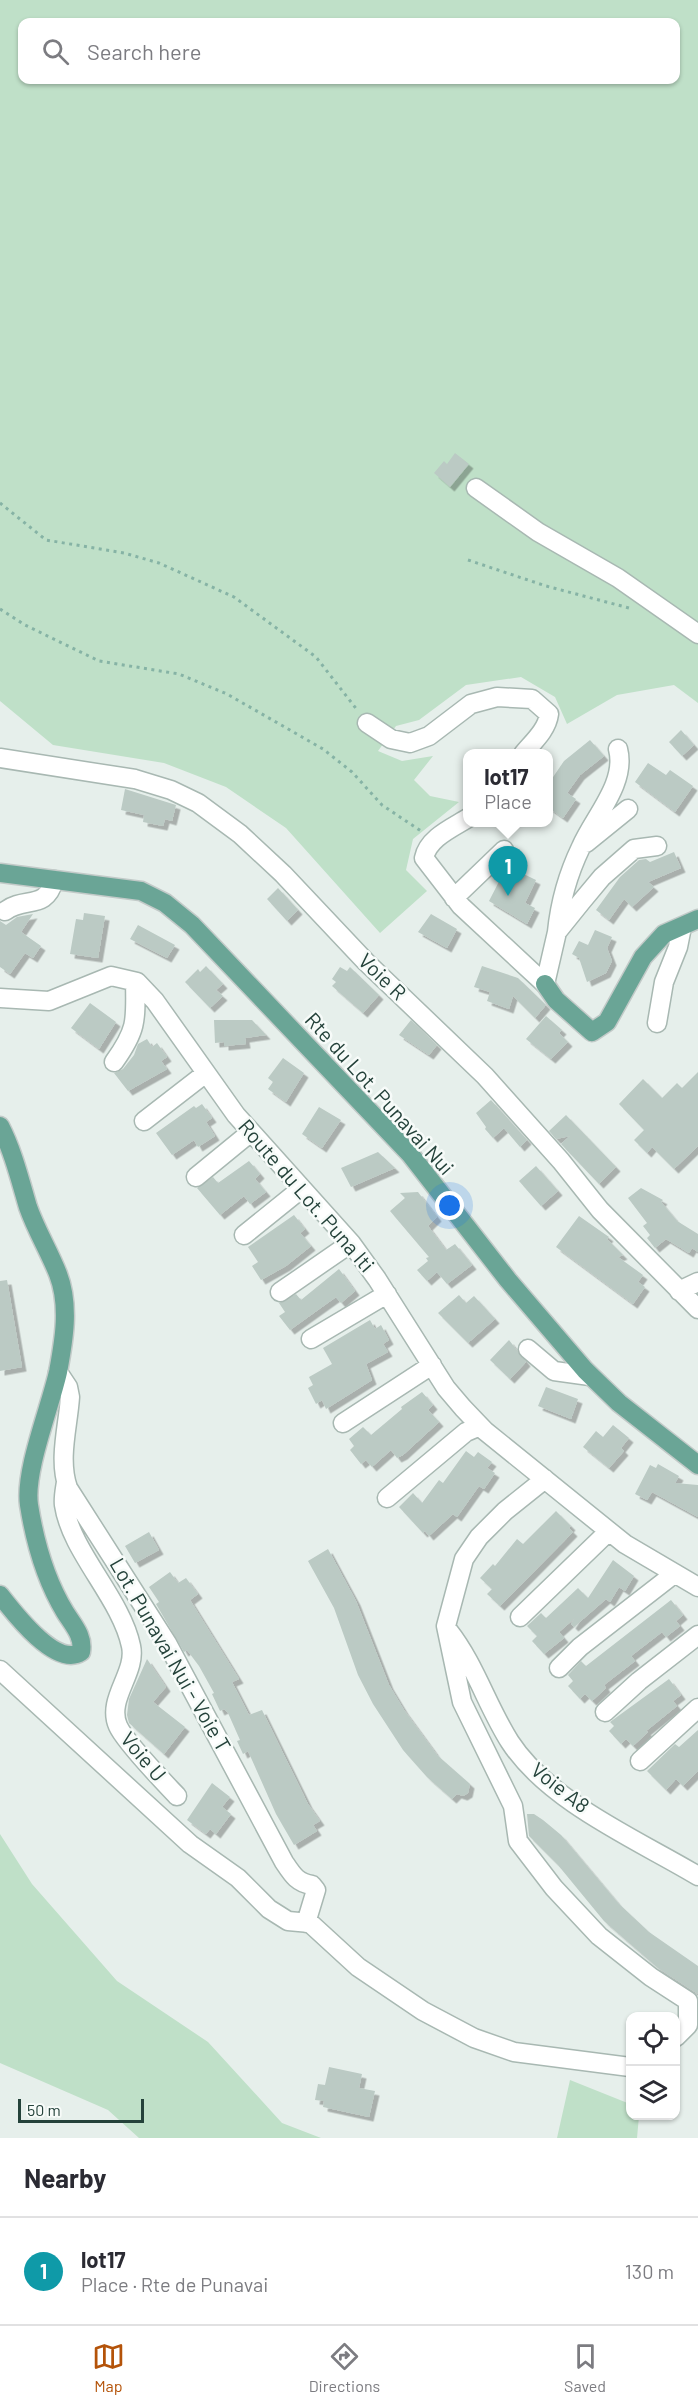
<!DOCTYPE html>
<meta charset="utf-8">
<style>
:root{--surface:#fff;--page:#f7f7f7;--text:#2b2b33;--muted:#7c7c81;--line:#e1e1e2;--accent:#b45309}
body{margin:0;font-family:Barlow,sans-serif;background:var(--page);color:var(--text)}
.controls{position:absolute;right:18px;bottom:18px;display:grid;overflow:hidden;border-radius:12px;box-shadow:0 2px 4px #0004}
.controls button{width:54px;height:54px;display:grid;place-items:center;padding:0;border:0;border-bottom:2px solid var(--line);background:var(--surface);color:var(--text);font:30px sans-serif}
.scale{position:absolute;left:18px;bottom:15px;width:126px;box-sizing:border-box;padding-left:6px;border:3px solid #24423a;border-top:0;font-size:16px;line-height:21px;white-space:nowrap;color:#24423a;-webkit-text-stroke:4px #f7fbf9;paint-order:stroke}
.you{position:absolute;left:450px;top:1206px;width:21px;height:21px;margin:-15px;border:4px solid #fff;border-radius:50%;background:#1a73e8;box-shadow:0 0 0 9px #1a73e833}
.badge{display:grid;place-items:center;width:39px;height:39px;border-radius:50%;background:var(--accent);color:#fff;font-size:20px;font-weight:700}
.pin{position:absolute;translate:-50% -50px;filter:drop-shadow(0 2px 3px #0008)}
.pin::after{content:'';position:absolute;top:32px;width:21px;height:18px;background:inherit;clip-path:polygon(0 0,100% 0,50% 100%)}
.popup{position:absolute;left:463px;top:749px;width:90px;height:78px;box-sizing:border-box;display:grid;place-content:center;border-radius:12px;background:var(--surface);filter:drop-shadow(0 2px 4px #0005);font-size:20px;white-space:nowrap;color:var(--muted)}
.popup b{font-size:22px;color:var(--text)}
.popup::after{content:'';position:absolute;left:50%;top:100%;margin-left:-12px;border:12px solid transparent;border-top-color:var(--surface)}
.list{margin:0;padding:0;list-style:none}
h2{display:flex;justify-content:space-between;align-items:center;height:78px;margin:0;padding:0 24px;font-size:26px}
h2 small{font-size:20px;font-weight:400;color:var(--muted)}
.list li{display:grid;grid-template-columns:39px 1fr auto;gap:18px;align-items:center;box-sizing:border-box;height:108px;padding:0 24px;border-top:2px solid var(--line)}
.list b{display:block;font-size:22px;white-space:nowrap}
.list p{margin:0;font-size:20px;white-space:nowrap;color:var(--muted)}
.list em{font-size:20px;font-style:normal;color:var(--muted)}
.icon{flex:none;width:33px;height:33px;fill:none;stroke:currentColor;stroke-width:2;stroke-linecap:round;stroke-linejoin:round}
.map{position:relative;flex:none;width:698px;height:2138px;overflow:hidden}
.search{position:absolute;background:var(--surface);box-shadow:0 2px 4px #0004;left:18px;right:18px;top:18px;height:66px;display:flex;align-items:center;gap:15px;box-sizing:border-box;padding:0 21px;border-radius:12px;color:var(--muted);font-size:22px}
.sheet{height:186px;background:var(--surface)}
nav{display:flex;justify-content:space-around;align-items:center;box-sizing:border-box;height:84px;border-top:2px solid var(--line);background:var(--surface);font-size:16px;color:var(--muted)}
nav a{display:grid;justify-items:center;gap:3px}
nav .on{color:var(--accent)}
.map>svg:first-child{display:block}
</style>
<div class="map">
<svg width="698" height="2138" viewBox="0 0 698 2138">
<defs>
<filter id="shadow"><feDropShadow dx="4.5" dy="4.5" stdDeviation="0" flood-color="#0004"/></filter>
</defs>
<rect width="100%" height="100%" fill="#e6efeb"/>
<path fill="#bfe0c8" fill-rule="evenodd" d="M0,0h698v703l-24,-18 -57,10 -50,29 -12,-27 -34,-20 -55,8 -47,35 -23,6 -18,25 24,10 31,-5 -19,24 16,16 29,6 -46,37 -7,31 21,21 -47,42 -94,-105 -60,-41 -62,-24 -111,-18 -53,-44zM22,22h654v58h-654z
M0,1834l32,50 85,97 91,61 74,81 39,15h-182l-31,-28 -108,-47z
M570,2080l60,24v12h9l-2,22h-80z"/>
<path fill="#bbcac4" filter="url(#shadow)" d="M455,453l14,11 -19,23 -16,-14 10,-12 3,3z
M681,730l13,15 -12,11 -13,-14z
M590,740l14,16 -24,19 -13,18 9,6 -13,19 -14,-10v-25l15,-22z
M648,763l18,12 4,-5 23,16 -18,26 -40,-30z
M125,789l51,16 -4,16 -7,-2 -2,7 -20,-4 1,-7 -23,-5z
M674,852l7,16 -33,14 6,5 -22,20 -8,-8 -15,21 -13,-10 24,-33 19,-17 7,-1 4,3z
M507,866l29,14 -11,23 10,5 -8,16 -38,-23z
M278,888l20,22 -11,11 -20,-22z
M84,913l21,3 -7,42 -28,-4 6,-35 7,1z
M33,914l-12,18 20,14 -8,12 -8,-5 -15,21 -10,-7v-46l6,4 11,-8z
M431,914l26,15 -10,19 -29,-16z
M138,925l37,20 -8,13 -37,-19z
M595,930l17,7 -5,11 5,13 -6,12 -19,9 -8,-24 -7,-4 7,-13 9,4z
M206,966l17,18 -7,6 7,6 -13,12 -25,-26 13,-13 2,3z
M482,966l36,12 28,27 -11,13 -22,-22 -4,13 -22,-8 3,-9 -16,-5z
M340,967l7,4 3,-4 29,28 -16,18 -31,-27 4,-4 -4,-3z
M90,1003l26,19 -17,27 -28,-21z
M546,1016l16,14 -3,3 9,9 -17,17 -25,-20z
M214,1020h38l14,15 -21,3 1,6 -22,2v-4l-9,1z
M411,1020l26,25 -8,10 -30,-20z
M147,1039l5,8 5,-4 10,14 -6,4 6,8 -39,22 -14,-18 9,-4 11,-14 4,-11z
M283,1058l21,15 -18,29 -18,-13 5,-7 -5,-4z
M698,1072v74l-24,23 -22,-22 -5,6 -13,-13 10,-10 -25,-26 24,-25 19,19 15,-15 5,5z
M491,1100l36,40 -7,7 -16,-19 -11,10 -8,-9 1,-2 -10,-14z
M202,1104l10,14 -6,4 9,14 -17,11 -4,-7 -22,15 -16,-22 38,-27 2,2z
M319,1107l22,13 -19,28 -20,-14z
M566,1115l50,52 -17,17 -38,-40 9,-8 -14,3 -7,-8z
M378,1152l17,16 -44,19 -10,-19z
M249,1161l11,13 -5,5 11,13 -16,12 -6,-8 -24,19 -23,-27 16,-11 5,6z
M536,1166l22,25 -17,15 -22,-25z
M641,1188l22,12 -2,2 16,19 21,13v18l-6,-4 -3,5 -23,-14 -11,9 -8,-10 3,-3 -7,-9 4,-3 -19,-25z
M418,1192l19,25 -9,9 18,24 9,-6 17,21 -25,19 -10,-12 -10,9 -10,-11 11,-9 -2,-3 3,-1 -39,-46 15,-13 -5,-5z
M294,1215l11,14 -5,4 11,13 -25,20 -25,14 -9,-14 6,-4 -10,-15z
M579,1216l30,21 -2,2 16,16 -5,2 25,18 -5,7 7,5 -12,17 -77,-57z
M339,1269l16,22 -14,12 -5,-6 -46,33 -11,-14 6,-4 -6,-9 17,-9 5,6z
M7,1280l15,87 -22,4v-90z
M459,1295l7,8 8,-7 21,23 -27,24 -30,-30z
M370,1320l5,9 6,-4 8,15 -6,4 5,8 -22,12 6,16 -46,29 -4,-9 -6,4 -8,-16 5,-3 -4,-8 23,-13 -9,-16z
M509,1340l17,22 -16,17 -20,-19z
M546,1387l32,12 -7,20 -33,-13z
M422,1392l11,13 -5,5 11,12 -36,33 -6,3 -6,-8 -19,17 -6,-7 -5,4 -11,-14 4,-4 -5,-7 14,-12 8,8 31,-26 -1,-2z
M613,1425l16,13 -8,10 3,3 -15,17 -26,-21 13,-16 7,6z
M466,1451l8,6 4,-5 14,10 -5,6 8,5 -11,16 -5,-3 -22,31 -4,-3 -24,22 -4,-5 -2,2 -24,-26 14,-14 9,10 17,-23 4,3z
M658,1464l21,12 -4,7 23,2v32l-46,-25 -5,8 -12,-6 15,-29 6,3z
M556,1511l15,15 -2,2 4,4 -73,74 -13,-12 5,-5 -12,-11 13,-14 2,2 22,-27 6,5z
M149,1532l10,18 -24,13 -10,-17z
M328,1549l28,52 33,84 15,25 33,45 33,29 -2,9 -5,3 -6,-2 -5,5 -25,-22 -24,-27 -30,-46 -15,-29 -24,-67 -26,-47z
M613,1560l21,16 -9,15 -6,-4 -9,15 -4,-3 -32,28 -3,-3 4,-6 -16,14 5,6 -20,16 -12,-13 5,-5 -10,-10 14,-13 5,5 32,-30 10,10z
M170,1572l8,11 8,-5 12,16 -8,6 49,79 -7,3 17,33 13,-5 46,94 12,17 -7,4 4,6 -23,14 -18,-31 -28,-63 -5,3 -6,-13 3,-1 -12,-27 -4,-4 -4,2 -8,-17 2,-1 -15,-27 -12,-16 -3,2 -28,-48 3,-2 -10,-15z
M671,1600l12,15 -7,6 4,5 -14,11 -4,-5 -31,24 4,5 -31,24 2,3 -14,13 -7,-7 -5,5 -12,-13 5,-5 -5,-6 13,-14 5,5z
M147,1659l19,28 -13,15 32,25 -21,27 -35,-31 -2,-8 2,-16z
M669,1679l12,16 -8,6 4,5 -31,25 2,1 -15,14 -7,-7 -5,5 -12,-13 5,-5 -4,-4z
M698,1730v41l-15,15 -7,-7 -10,11 -19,-19 28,-27 4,3z
M212,1783l18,14 -8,10 9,7 -15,20 -6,-5 -4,5 -19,-14z
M527,1814h7l9,6 18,15 57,68 31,29 49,34v28l-40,-26 -54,-47 -46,-56 -29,-29z
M329,2067l33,7 -3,14 16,3 -6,26 -46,-10 1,-6 -9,-1 3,-16 7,1z"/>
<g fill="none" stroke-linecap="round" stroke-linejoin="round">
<g stroke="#a8b8b2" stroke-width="21">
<path id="minor" d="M476,488l62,44 80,46 80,56
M367,723l24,16 19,4 19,-7 42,-32 26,-7 35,2 17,15c-2,16 -16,28 -26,40
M0,758l135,21 36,11 27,13 42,31 43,40 83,88 119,114 76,85 39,49 98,99
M468,818c-16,10 -40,20 -44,40l37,48 84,78 12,-52 25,-31 20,-24 32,-28 23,-3
M586,843l42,-34
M454,898l50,-48
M5,911c20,-15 41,0 49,-31
M557,932c3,-30 11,-58 24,-85 13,-30 46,-64 37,-98
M0,998l49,3 62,-25 26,6 18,19 81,114 115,128 26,36 69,109 17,20 22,23 140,113 73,43
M657,1023l7,-41 14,-35 4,-20
M114,1062c23,-32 22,-41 21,-80
M144,1121l62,-48
M196,1177l55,-45
M244,1235l57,-46
M679,1291l19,-9
M280,1292l71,-49
M311,1339l76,-45
M528,1349l26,22 36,5
M58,1372l10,15 2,10c-2,30 -12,62 -2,91l99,155 117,219c8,12 13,21 28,23l4,5 -10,33
M343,1423l89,-58
M545,1479l-40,32 -26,26 -15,22 -18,67 16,76 51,104 5,35 36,47 45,48 52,41 37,24v24l-12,12
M66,1482c-1,7 -3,16 -2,23 7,47 57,93 67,141 6,27 -25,53 -13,80 7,16 45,55 59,70
M387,1498l79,-66 14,-6
M520,1617l89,-86
M448,1630c27,34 39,76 62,112 39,60 128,98 188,134
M559,1668l21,-21 94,-73
M0,1670l190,174 48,34 31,31 19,12 22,2 48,44 65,44 51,27 40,14 116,15
M605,1712l34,-31 59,-46
M640,1761l58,-53"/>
</g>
<g stroke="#c2cac8" stroke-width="21">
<path id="major" d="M0,873l141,18 24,12 27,22 218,229 98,126 77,90 34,33 79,62
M545,984l11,16 36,32 15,-10 36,-65 21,-23 34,-15
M0,1126c13,25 20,54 28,81 8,23 21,44 30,67 12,31 6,66 0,98 -8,36 -34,99 -29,133 6,38 16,74 36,107 8,13 19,24 16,40 -25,16 -67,-39 -81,-57"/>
</g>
<path stroke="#86b3a5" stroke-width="3" stroke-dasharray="3 4.5" stroke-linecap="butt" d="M0,503l46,37 78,13 35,10 75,34 82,60 42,54
M468,560l78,26 83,22
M0,609l25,16 74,36 80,13 48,20 96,55 29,23 30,33 39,26"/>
<use href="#minor" stroke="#fff" stroke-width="18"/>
<use href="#major" stroke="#6aa596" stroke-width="18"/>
</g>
<g text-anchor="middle" stroke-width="5" stroke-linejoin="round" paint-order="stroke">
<g font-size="21" fill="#24423a" stroke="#f7fbf9">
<text transform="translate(382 977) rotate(44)" y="7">Voie R</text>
<text transform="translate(379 1094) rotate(48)" y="7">Rte du Lot. Punavai Nui</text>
<text transform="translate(306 1196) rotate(49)" y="7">Route du Lot. Puna Iti</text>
<text transform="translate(170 1655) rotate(60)" y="7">Lot. Punavai Nui - Voie T</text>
<text transform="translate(143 1757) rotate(50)" y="7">Voie U</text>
<text transform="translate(560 1788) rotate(38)" y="7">Voie A8</text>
</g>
</g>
</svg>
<div class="controls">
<button><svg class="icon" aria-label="locate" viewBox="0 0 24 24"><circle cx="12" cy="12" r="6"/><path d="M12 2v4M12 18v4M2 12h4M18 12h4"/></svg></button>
<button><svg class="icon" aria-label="layers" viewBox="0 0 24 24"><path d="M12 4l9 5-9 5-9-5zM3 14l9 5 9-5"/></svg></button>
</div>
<div class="scale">50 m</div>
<div class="you"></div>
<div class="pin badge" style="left:508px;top:896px;background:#0f9aa8">1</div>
<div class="popup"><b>lot17</b>Place</div>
<div class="search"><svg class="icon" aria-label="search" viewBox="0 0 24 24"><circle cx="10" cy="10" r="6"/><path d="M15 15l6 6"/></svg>Search here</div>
</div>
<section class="sheet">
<h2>Nearby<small></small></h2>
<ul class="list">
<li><span class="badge" style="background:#0f9aa8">1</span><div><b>lot17</b><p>Place · Rte de Punavai</p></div><em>130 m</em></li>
</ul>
</section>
<nav>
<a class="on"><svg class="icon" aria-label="map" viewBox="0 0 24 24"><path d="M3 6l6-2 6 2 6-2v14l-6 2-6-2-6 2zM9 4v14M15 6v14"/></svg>Map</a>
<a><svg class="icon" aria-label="directions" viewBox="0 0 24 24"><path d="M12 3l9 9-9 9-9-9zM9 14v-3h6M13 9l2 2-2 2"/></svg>Directions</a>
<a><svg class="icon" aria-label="saved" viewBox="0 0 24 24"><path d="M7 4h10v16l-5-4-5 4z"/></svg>Saved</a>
</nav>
